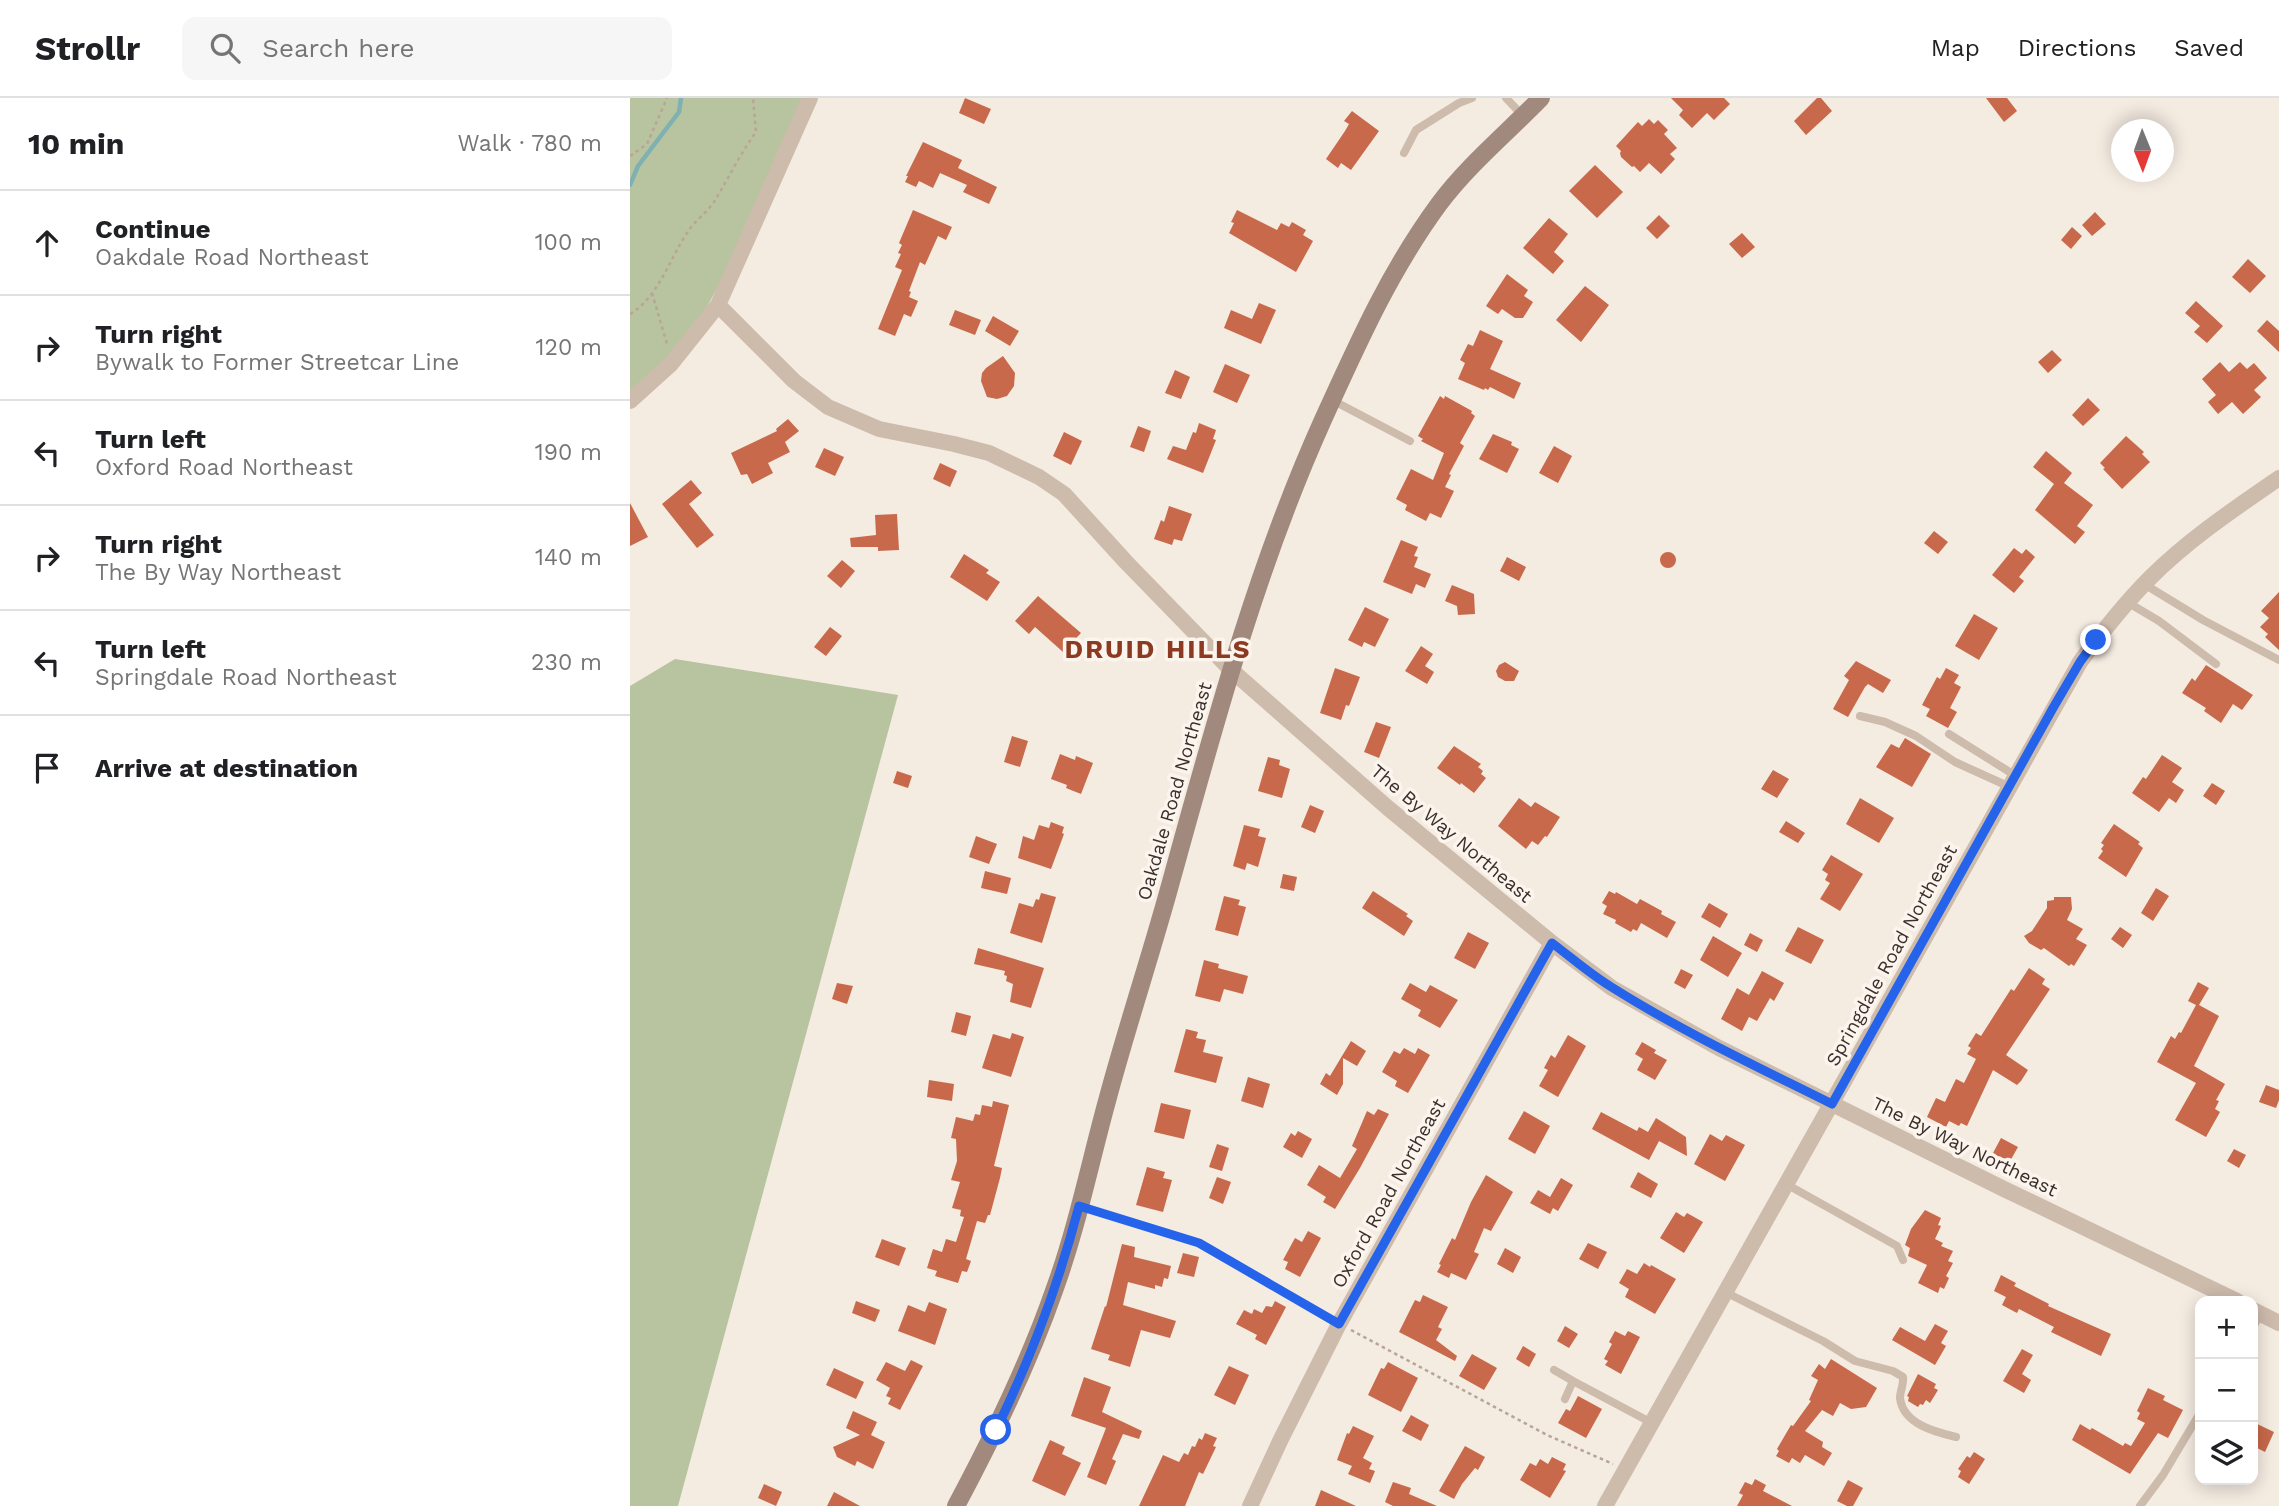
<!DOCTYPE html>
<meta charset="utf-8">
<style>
:root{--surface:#fff;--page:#f6f6f6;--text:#202124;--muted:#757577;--line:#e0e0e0}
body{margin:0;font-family:"Work Sans",sans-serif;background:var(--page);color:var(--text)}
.controls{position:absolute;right:21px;bottom:21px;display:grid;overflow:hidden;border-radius:14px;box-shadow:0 4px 18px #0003}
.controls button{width:63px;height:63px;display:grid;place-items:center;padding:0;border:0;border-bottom:2px solid var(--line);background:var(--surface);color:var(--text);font:35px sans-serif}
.compass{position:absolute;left:1481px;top:21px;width:63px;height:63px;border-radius:50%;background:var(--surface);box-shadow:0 4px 18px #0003;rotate:179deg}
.stop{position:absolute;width:21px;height:21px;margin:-16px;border:5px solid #2563eb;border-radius:50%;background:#fff}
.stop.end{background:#2563eb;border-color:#fff;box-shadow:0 2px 7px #0008}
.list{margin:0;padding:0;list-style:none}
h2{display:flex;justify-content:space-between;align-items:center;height:91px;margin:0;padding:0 28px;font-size:30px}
h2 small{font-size:23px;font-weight:400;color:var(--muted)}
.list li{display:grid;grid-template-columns:46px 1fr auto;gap:21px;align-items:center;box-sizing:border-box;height:105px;padding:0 28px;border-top:2px solid var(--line)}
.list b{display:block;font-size:26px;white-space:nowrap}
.list p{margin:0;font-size:23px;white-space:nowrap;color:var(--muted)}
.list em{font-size:23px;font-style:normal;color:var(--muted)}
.icon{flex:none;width:38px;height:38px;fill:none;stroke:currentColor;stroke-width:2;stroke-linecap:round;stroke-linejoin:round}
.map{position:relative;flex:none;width:1649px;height:1408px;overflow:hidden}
header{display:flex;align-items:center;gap:42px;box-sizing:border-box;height:98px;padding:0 35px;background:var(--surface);border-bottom:2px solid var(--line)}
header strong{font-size:33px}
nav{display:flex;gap:38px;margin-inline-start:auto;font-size:24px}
.search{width:490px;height:63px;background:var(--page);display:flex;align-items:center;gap:18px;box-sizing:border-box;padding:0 24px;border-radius:14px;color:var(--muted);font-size:26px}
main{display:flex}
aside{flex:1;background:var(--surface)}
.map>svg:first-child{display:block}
</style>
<header>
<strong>Strollr</strong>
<div class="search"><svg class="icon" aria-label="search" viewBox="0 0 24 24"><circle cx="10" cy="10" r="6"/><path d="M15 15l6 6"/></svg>Search here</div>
<nav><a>Map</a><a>Directions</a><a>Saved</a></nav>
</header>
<main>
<aside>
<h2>10 min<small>Walk · 780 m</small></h2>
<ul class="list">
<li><svg class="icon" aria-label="ahead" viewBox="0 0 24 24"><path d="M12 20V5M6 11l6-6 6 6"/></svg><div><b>Continue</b><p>Oakdale Road Northeast</p></div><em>100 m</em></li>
<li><svg class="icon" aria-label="right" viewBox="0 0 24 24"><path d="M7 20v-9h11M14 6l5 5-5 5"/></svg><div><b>Turn right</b><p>Bywalk to Former Streetcar Line</p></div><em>120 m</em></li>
<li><svg class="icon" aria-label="left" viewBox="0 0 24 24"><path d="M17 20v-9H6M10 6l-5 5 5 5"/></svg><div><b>Turn left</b><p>Oxford Road Northeast</p></div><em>190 m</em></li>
<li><svg class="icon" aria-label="right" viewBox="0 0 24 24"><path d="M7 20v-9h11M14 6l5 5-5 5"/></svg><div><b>Turn right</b><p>The By Way Northeast</p></div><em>140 m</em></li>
<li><svg class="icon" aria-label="left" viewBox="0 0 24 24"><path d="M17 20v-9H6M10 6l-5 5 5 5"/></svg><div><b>Turn left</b><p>Springdale Road Northeast</p></div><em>230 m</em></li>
<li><svg class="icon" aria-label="arrive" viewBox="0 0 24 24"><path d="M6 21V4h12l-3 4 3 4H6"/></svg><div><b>Arrive at destination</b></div></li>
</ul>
</aside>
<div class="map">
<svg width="1649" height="1408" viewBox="0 0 1649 1408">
<rect width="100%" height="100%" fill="#f4ebe1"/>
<path fill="#b8c4a0" d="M0,0h177l-58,132 -41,75 -16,25 -62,68z
M45,561l223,36 -220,811h-48v-820z"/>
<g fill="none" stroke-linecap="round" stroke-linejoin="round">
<path stroke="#7fb0b2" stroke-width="4.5" d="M0,87l8,-19 41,-54 2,-14"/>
</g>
<path fill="#c8694b" d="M335,0l26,11 -7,15 -25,-11z
M1041,0h53l6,6 -16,16 -7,-7 -15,15 -13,-13 4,-5z
M1187,0h4l11,13 -26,24 -12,-14z
M1356,0h21l10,13 -13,11z
M722,13l27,20 -28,39 -10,-7 -3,5 -12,-9 19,-28 4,-7 -5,-3z
M1019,21l5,5 4,-4 10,10 -4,4 13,14 -7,6 5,5 -14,15 -12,-11 -9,9 -6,-6 -2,1 -11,-10 -1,-4 1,-2 -5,-5 22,-24 4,4z
M293,44l39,18 -4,8 39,19 -8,17 -26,-12 4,-7 -27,-12 -7,15 -14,-7 -3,6 -11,-5 3,-6h-2z
M965,67l28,27 -26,26 -28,-27z
M283,112l39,17 -6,13 -8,-4 -13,29 -5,-3 -11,29 2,1 -2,5 9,4 -7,16 -7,-3 -9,22 -17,-7 24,-59 -7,-3 6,-13 -3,-1 4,-8 -3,-2z
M607,112l40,20 4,-7 8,4 3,-5 14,8 -3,5 10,6 -17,31 -67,-39 5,-10 -3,-1z
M1465,114l11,12 -14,12 -10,-11z
M1029,117l11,11 -13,13 -11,-11z
M919,120l19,16 -14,18 10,9 -11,13 -30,-26z
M1442,129l10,9 -11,13 -10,-9z
M1112,135l13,14 -13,11 -13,-14z
M1618,161l18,17 -16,17 -18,-16z
M877,176l21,16 -4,6 9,6 -10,16h-8l-13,-9 -4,5 -12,-8z
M955,188l24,19 -28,37 -25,-22z
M1566,203l27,25 -16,17 -13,-11 6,-6 -15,-13z
M629,205l17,7 -15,34 -37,-16 7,-18 21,9z
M325,212l26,10 -6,15 -26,-10z
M363,218l26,15 -9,15 -25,-15z
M1637,222l12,11v21l-22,-21z
M850,232l23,11 -13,28 31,14 -7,16 -24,-12 -2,3 -3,-2 -1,2 -26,-11 7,-16 -5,-3 8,-16 5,2z
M1422,252l10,10 -14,13 -10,-11z
M373,258l12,17 -1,13 -7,10 -10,3 -10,-2 -6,-16 1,-8 4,-5z
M1590,264l9,10 11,-10 7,7 7,-6 13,15 -13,12 7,7 -18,17 -11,-12 -14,12 -10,-12 8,-7 -14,-16z
M595,266l25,11 -13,28 -24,-11z
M545,272l15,7 -9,22 -16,-6z
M810,298l4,3 1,-3 27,15 -1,2 4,3 -15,27 4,3 -15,28 2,1 -6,12 9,4 -13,27 -11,-5 -4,8 -21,-11 2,-5 -11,-6 15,-30 22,11 11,-27 -23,-12 2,-2 -5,-3z
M1458,300l12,12 -17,16 -11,-11z
M158,321l11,12 -14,11 5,10 -22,11 5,10 -21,11 -5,-10 -6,1 -10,-22 46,-22 -1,-2z
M569,325l17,7 -3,9 3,1 -13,33 -36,-14 6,-13 13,4 7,-18 3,1z
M508,328l13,5 -7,21 -14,-5z
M434,334l18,9 -11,24 -18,-9z
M863,336l19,8 -1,3 8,4 -12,24 -28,-14z
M1496,338l18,16 -2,2 8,8 -28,27 -19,-20 2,-1 -5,-5z
M924,348l18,10 -14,27 -19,-10z
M194,350l20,9 -9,19 -20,-9z
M1416,353l26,22 -8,10 29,22 -16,21 8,6 -10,12 -40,-34 19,-26 -21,-17z
M310,365l17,8 -7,16 -17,-8z
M61,382l11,13 -13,11 25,31 -17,13 -35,-44z
M0,405l18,34 -18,9z
M539,408l23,8 -10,27 -8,-2 -2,6 -18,-6 7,-19 3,2z
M267,416l2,36 -21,1v-4h-27l-1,-9 26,-3 -1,-20z
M1304,433l14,11 -10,12 -14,-11z
M771,442l17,7 -4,9 4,1 -4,10 17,7 -6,14 -9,-4 -4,10 -29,-12z
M1384,450l8,6 4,-5 9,8 -16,20 5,4 -10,12 -22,-18z
M1030 462a8 8 0 1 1 16 0a8 8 0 1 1-16 0Z
M334,456l25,16 -3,3 14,9 -13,19 -37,-24z
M877,459l19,10 -7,14 -19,-10z
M212,462l13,11 -14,17 -14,-12z
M822,487l22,9 1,20 -17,1 -1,-9 -12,-5z
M1649,494v58l-14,-13 3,-3 -8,-7 9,-9 -8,-7z
M408,498l43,37 -18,19 -28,-25 -6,7 -14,-13z
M735,509l24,12 -14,28 -11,-5 -2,5 -14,-7z
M1344,516l24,14 -19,32 -24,-14z
M200,529l12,9 -16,20 -12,-9z
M791,548l12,8 -8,12 9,6 -7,12 -22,-13z
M1226,563l35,19 -8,13 -15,-9 -3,3 -17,30 -15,-8 16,-29 -5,-4z
M875,564l14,9 -5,10h-9l-7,-4 -2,-6 3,-6z
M1576,567l47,30 -11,15 -9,-6 -12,19 -17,-12 2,-3 -24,-15 10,-15 3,3z
M705,570l25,9 -11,29 -3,-1 -5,15 -21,-7z
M1316,570l13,7 -5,8 7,4 -11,21 7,4 -9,16 -22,-12 4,-7 -8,-4 15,-28 3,2z
M746,624l15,5 -12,31 -15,-6z
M382,638l16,5 -8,26 -16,-5z
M1275,640l26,16 -19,33 -36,-20 15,-23 8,4z
M824,648l27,18 -3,3 5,4 -2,3 5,4 -12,15 -13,-10 -1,2 -23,-17z
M430,656l15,6 1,-4 17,7 -12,31 -15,-6 1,-3 -16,-6z
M1532,657l20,13 -10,14 12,8 -8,13 -7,-5 -10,14 -27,-19 11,-16 3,2z
M638,659l12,3 -1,5 11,4 -8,29 -24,-7z
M1143,672l16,9 -12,19 -16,-9z
M267,673l15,5 -4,12 -15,-5z
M1582,685l13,8 -9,14 -13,-9z
M889,700l12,9 4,-5 25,15 -13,20 -2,-1 -7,9 -6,-4 -6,8 -28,-23z
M1230,700l34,20 -15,25 -33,-19z
M680,707l14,6 -9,22 -14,-6z
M1156,723l19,12 -7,10 -19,-11z
M421,724l13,5 -2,6 2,1 -13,35 -33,-11 5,-22 11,4 5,-15 10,3z
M1484,726l26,18 -2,2 5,4 -17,29 -28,-19 5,-7 -2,-2 3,-4 -3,-2z
M614,727l16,4 -2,7 8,2 -8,29 -11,-4 -2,7 -12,-4z
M346,738l21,8 -8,20 -20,-7z
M1201,757l32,19 -23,37 -20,-12 10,-16 -5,-3 3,-6 -6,-4z
M355,773l26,7 -4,16 -26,-6z
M653,776l14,3 -3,14 -14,-3z
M1526,790l13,8 -16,25 -12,-8z
M743,793l35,23 -2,2 7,5 -9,15 -42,-28z
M979,793l6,3 1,-2 21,12 3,-5 22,12 -1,3 15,8 -9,16 -26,-15 -4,8 -4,-2 -2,3 -16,-9 1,-3 -13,-6 4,-8 -5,-3z
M411,795l15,4 -14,46 -32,-10 9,-30 14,4 3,-8 3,1z
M594,798l16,4 -2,5 8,2 -8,29 -23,-6z
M1424,799h17l1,12 -5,11 16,9 -7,10 11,6 -13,21 -3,-2 -2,2 -25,-18 -3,2 -12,-7 -5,-7 8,-5 15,-23v-7l7,-1z
M1079,805l19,11 -8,14 -19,-11z
M1168,829l26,13 -13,24 -26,-13z
M1490,829l12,8 -9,13 -12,-9z
M838,834l21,11 -14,26 -21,-11z
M1120,835l13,7 -6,12 -13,-7z
M1083,838l29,17 -14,24 -28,-17z
M348,850l66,20 -13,40 -21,-6 3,-18 -7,-3 1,-5 -3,-1 1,-4 -31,-7z
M574,862l15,4 -1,4 30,8 -5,18 -19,-5 -4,13 -25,-6z
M1399,870l16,11 -3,5 8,5 -44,66 22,15 -7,11 -4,4 -24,-15 -26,56 -6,-3 -2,3 -10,-5 -3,6 -19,-10 9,-19 9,4 11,-23 8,4 12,-24 -9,-5 4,-6 -3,-2 8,-13 5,3 30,-47 3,2z
M1051,871l12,6 -8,14 -11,-6z
M1132,873l22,12 -10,18 -4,-3 -13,23 -8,-4 -7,14 -21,-12 16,-31 12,7z
M1568,884l11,6 -10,17 20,11 -25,50 31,18 -9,16 3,1 -4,8 5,3 -14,25 -31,-17 21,-37 -39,-21 14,-26 4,3 4,-7 2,1 15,-28 -8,-4z
M207,885l16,3 -6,18 -15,-5z
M780,885l16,9 4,-7 28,15 -18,28 -22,-12 3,-6 -20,-11z
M326,914l15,4 -5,20 -15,-4z
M556,931l12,3 -2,6 10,2 -3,12 20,5 -7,26 -42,-11z
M382,935l12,4 -13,40 -29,-9 11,-34 17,5z
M938,937l18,11 -28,51 -19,-11 9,-16 -4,-2 7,-13 4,3z
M721,943l15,10 -9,15 -14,-8v26l-6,11 -17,-11 6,-11 4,3z
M1012,944l14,8 -2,3 13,7 -12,20 -18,-10 6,-11 -8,-5z
M774,950l11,6 3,-6 12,7 -22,38 -13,-7 2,-5 -15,-9 12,-21 6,3z
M618,979l22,7 -7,24 -22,-7z
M299,982l25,4 -2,17 -25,-4z
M1636,987l13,5v10l-3,8 -17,-6z
M363,1003l16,4 -15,61 8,2 -2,10 -10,37h-2l-3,8 -8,-2 -11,38 5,2 -4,11 -5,-1 -4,12 -23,-7 2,-5 -10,-3 6,-19 9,3 4,-13 10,3 8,-25 -4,-1 1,-6 -9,-2 8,-26 -9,-2 6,-19 -1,-22 -5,-1 5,-21 17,4 2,-7 5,1 2,-10 10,2z
M531,1005l30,7 -7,29 -30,-7z
M748,1011l11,5 -29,54 -25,41 -12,-7 3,-5 -19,-12 12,-20 21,13 17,-29 -5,-3 15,-35 7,4z
M894,1013l26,15 -15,28 -27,-15z
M971,1014l36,19 2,-4 9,5 8,-14 30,19 1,19 -28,-15 -10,19 -57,-31z
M668,1033l14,8 -10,19 -19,-11 8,-14 4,3z
M1080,1036l12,7 4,-6 19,10 -20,36 -31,-17z
M1371,1040l17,9 -9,16 -16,-10z
M587,1046l12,4 -7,23 -13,-4z
M1604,1051l12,6 -7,13 -12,-7z
M517,1069l18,5 -2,6 9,2 -9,32 -27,-7z
M1008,1074l20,12 -7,14 -21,-11z
M856,1077l27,17 -22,39 -7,-3 -10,24 5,2 -13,26 -15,-7 -2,5 -12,-6 4,-7 -2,-1 13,-26 3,2 16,-38z
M587,1079l14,5 -8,22 -14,-6z
M931,1080l12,7 -15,26 -5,-3 -3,6 -20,-11 8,-13 12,7z
M1295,1112l16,8 -3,7 3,1 -6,13 8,4 -2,3 12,5 -5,10 5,2 -7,13 3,2 -5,11 -4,-2 -2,6 -20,-10 9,-18 -19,-9 2,-8 -5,-3 6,-16z
M1046,1114l8,5 3,-4 16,9 -19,31 -24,-15z
M678,1133l13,7 -21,39 -15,-8 3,-7 -5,-2 12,-22 7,4z
M252,1141l24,9 -7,18 -24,-9z
M958,1145l19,9 -9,17 -19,-10z
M492,1146l13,3 -1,10 37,9 -3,13 -4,-1 -2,9 -7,-2v4l-27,-7 -5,23 53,16 -6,17 -29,-8 -11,37 -22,-7 2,-5 -19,-6 14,-43 1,1z
M875,1150l16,9 -8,16 -16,-9z
M553,1155l16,4 -5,20 -17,-4z
M1014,1165l6,4 1,-2 25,14 -21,35 -30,-17 4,-8 -10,-6 8,-14 10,5z
M1371,1177l15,8 -2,3 35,18 -1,2 63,28 -10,22 -50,-24 3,-5 -35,-18 -2,4 -15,-8 4,-8 -12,-6z
M793,1197l25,12 -10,20 4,2 -6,11 21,16 -2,5 -56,-29 16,-32 5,2z
M226,1203l24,9 -5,12 -23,-9z
M645,1203l11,6 -20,38 -11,-6 2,-4 -21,-11 8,-14 8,4 2,-5 8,4 4,-7 6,1z
M299,1204l18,7 -12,36 -37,-14 10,-26 17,7z
M1305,1226l13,7 -7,12 5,3 -11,19 -43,-25 8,-13 25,14z
M935,1228l13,8 -9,14 -12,-7z
M985,1233l10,5 3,-5 12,6 -19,37 -16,-9 3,-4 -4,-2 8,-15 -3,-2z
M893,1248l13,8 -7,13 -13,-8z
M1392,1251l11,6 -11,19 9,6 -7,13 -21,-12z
M842,1256l25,14 -13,22 -25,-14z
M1201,1261l46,29 -11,19 -15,2 -11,-6 -7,13 -11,-6 -17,21 18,11 -1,5 10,6 -8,13 -19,-11 -5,8 -8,-5 -3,5 -13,-7 3,-5 -2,-2 14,-24 2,1 18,-25 -2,-1 9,-20 -7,-4 8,-12 6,5z
M281,1262l12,6 -23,44 -12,-6 3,-6 -5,-2 4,-8 -14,-8 10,-18 19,9z
M758,1264l30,16 -17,34 -33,-17 13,-27 3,1z
M599,1268l20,9 -14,30 -21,-10z
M204,1270l30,14 -8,17 -30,-14z
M1288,1276l18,10 -2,4 4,2 -8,13 -4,-3 -3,5 -3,-1 -2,3 -10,-6 1,-4 -2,-1z
M454,1279l27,10 -9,25 40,19 -3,8 -16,-5 -11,25 4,2 -10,24 -19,-8 19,-49 -35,-12z
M1518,1290l17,8 -2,4 20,10 -15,28 -10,-5 -28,41 -58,-34 8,-16 10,6 2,-2 31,18 2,-3 6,3 14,-23 -8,-4 3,-6 -3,-2z
M948,1298l24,13 -16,29 -28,-15 8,-14 4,2z
M223,1313l24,11 -6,13 14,7 -12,27 -16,-8 -2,5 -18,-9 -4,-10 27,-12 -14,-7z
M781,1317l18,10 -8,16 -19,-10z
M1623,1324l21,10 -9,20 -12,-6z
M723,1328l21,10 -11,22 9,5 -3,6 6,2 -5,12 -22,-9 4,-8 -15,-6 10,-27 2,1z
M575,1335l12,5 -4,8 3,1 -13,27 -4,-2 -14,34h-46l24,-51 16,7 5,-9 4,2 4,-9 3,1 4,-9 3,2z
M420,1342l15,7 -3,7 19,9 -16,33 -33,-15z
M835,1348l20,11 -7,13 -3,-2 -13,16 -8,15 -15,-8z
M1344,1354l11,7 -16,25 -11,-7 3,-6 -3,-2 9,-13 3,2z
M922,1359l14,7 -3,6 3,1 -16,27 -30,-18 10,-17 6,3 4,-7 8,5z
M1125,1381l11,6 -3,6 29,15h-55l6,-11 -4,-2 6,-11 7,3z
M1218,1382l15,8 -10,18h-6l-10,-5z
M763,1384l18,6 -2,6 28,12h-44l-8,-4z
M134,1386l18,8 -6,14 -18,-8z
M691,1392l35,16h-41z
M204,1394l26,14h-33z"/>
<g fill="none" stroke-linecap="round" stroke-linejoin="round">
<path stroke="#b9a596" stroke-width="2.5" stroke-dasharray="3.5 3.5" stroke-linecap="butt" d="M0,58l17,-12 20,-46
M22,195l15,51
M0,216c29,-17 40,-57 59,-84 7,-10 18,-18 25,-28 14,-23 26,-48 42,-70l-3,-34
M466,1113l103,32 128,74
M721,1232l196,105 66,29"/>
<path stroke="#cdbbac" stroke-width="8" d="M876,0l17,18
M774,55l12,-23 43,-27 13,-5
M702,302l78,41
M1514,486l59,36 76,40
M1497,504l32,19 57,43
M1230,618l25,6 31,14 39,26 55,25
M1319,636l67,42
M1156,1086l111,62 6,14
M1095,1194l98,49 32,20 38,10 10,6c1,7 -3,14 -3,21 3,26 35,34 56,39
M1623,1229l8,-13
M924,1272l19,11
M935,1301l8,-18 79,42
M1510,1408l23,-31 37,-62"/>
<path stroke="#cdbbac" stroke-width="16" d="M88,207l76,76 34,26 51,22 75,15 35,9 50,24 25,17 62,68 104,107 158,139 164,135 60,45 107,60 287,142 231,111
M0,303l41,-37 47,-59 92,-207
M1623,1212l26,13
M620,1408l31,-67 58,-115 213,-381
M975,1408l475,-844c22,-30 44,-58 70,-84 38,-38 84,-69 129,-100"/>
<path stroke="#a18a7d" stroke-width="18" d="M326,1408c38,-71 73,-143 99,-218 22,-61 35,-125 52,-187 20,-75 45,-149 65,-223 43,-155 84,-309 150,-456 35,-77 67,-150 117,-218 29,-39 68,-71 102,-106"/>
</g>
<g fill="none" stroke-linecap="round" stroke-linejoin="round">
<path stroke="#2563eb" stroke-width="9" d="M366,1332c35,-72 63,-147 83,-224l120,37 140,81 213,-381c20,15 39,32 61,45 70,44 145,79 219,116l221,-396 27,-46 16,-22"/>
</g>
<g text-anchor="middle" stroke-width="7" stroke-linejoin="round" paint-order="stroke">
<g font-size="19" fill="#3b302b" stroke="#fbf5ee">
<text transform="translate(544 693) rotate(-74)" y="7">Oakdale Road Northeast</text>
<text transform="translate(822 735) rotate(40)" y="7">The By Way Northeast</text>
<text transform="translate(1261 857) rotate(-61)" y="7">Springdale Road Northeast</text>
<text transform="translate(1335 1048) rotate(26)" y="7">The By Way Northeast</text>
<text transform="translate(758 1095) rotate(-61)" y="7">Oxford Road Northeast</text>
</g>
<g font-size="26" font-weight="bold" letter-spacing="2" fill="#8c3b22" stroke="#fbf5ee">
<text x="528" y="560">DRUID HILLS</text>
</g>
</g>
</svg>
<div class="controls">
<button>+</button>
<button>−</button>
<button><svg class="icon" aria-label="layers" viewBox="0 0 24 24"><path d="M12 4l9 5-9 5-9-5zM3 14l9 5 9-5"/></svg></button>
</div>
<svg class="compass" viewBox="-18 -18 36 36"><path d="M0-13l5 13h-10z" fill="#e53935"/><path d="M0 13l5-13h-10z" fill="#757577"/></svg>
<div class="stop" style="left:366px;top:1332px"></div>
<div class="stop end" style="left:1466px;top:542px"></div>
</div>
</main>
